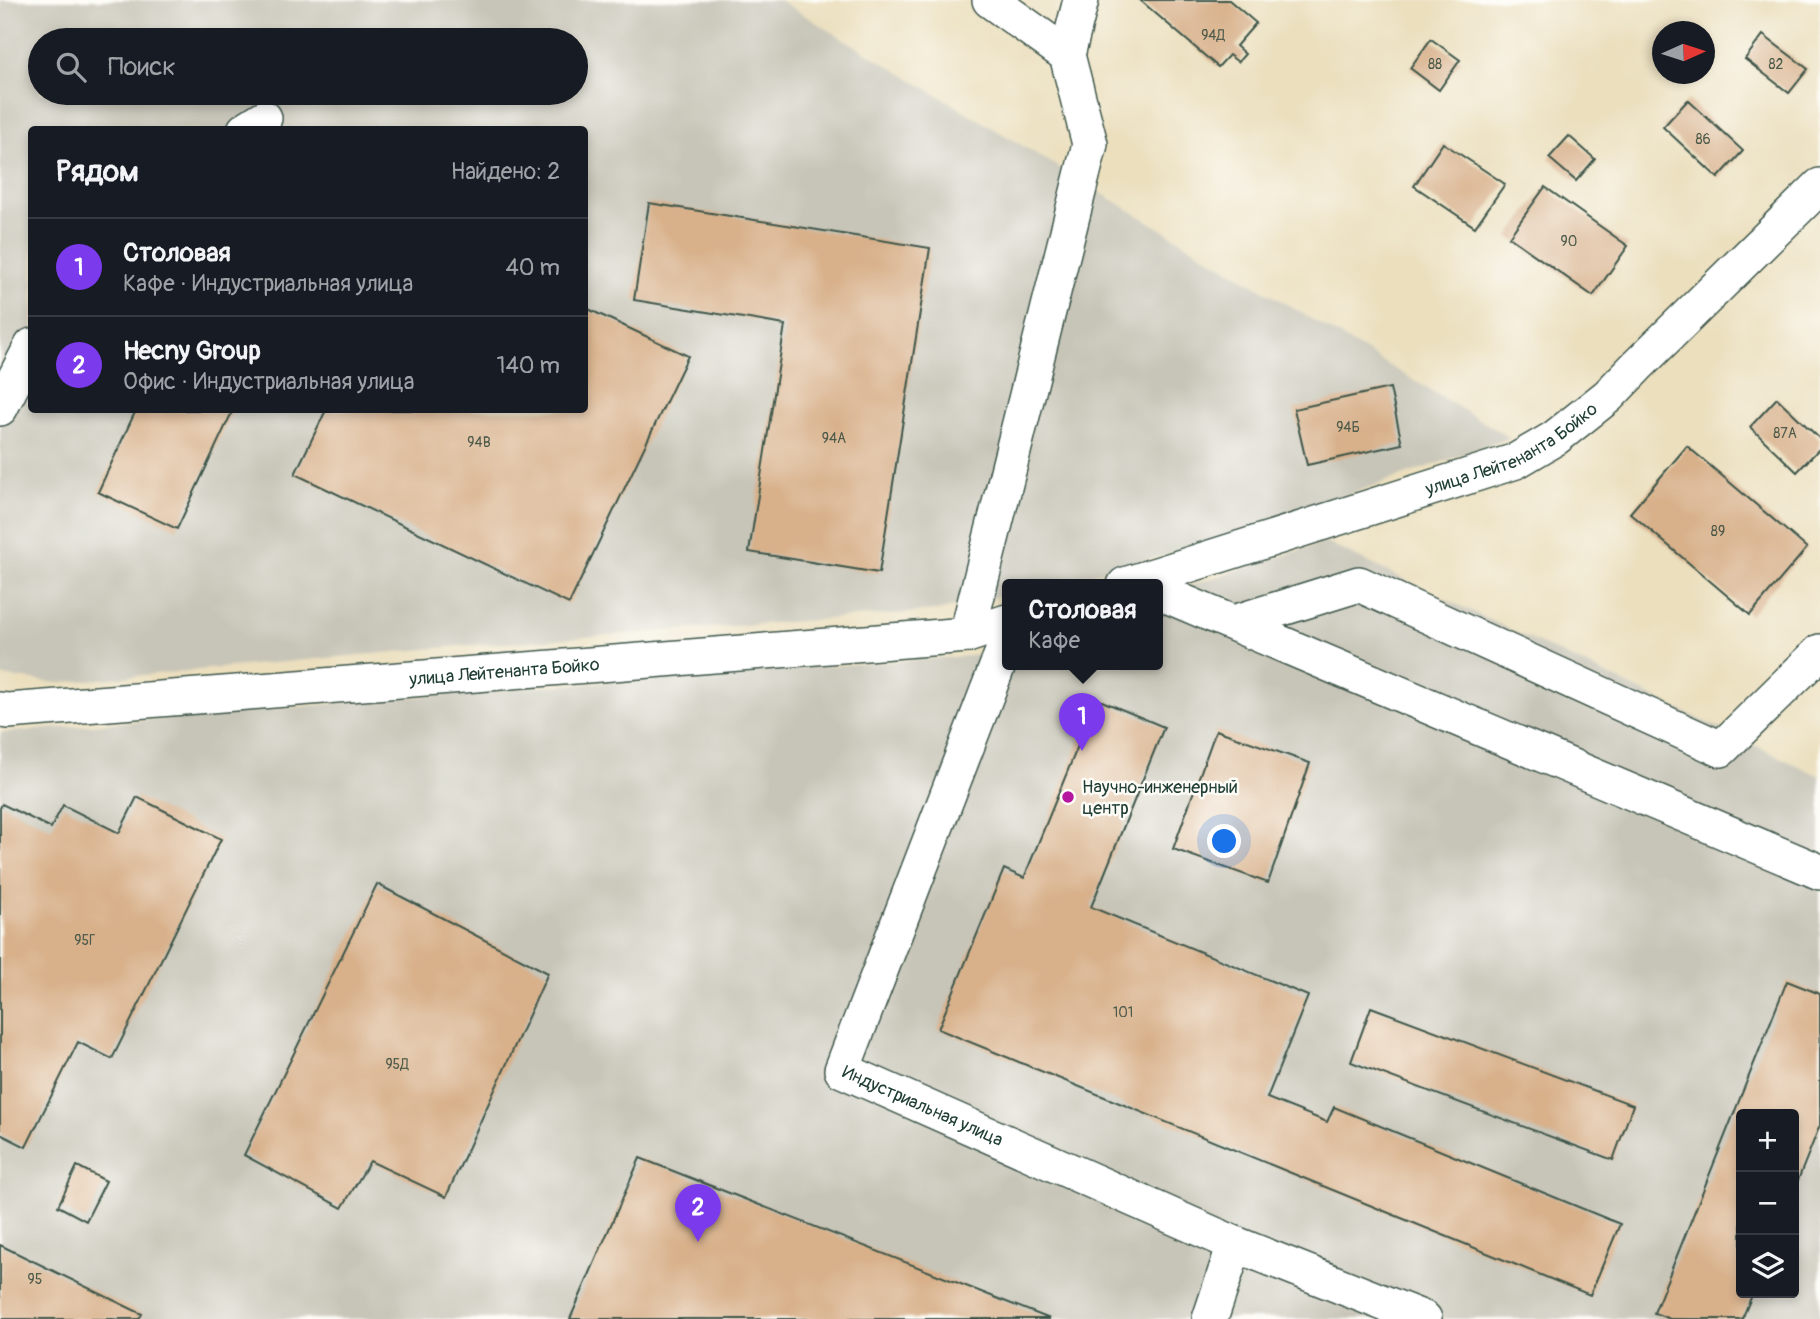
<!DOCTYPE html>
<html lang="ru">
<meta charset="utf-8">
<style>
:root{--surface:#171b24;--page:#242831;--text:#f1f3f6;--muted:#9ea1a6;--line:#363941;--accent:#7c3aed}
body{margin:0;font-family:Pangolin,sans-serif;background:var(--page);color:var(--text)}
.controls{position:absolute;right:21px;bottom:21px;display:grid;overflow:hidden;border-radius:7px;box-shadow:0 4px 10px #0003}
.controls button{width:63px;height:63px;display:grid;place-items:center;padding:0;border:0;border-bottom:2px solid var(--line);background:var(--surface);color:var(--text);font:35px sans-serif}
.compass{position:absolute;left:1652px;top:21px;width:63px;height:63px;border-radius:50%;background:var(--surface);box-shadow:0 4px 10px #0003;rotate:87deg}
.you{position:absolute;left:1225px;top:842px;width:24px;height:24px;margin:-18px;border:5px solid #fff;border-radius:50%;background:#1a73e8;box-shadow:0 0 0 10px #1a73e833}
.badge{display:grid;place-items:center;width:46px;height:46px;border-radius:50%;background:var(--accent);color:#fff;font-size:23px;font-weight:700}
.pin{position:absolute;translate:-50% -58px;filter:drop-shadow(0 2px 4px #0008)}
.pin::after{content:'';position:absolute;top:37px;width:24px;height:21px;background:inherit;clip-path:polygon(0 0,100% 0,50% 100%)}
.popup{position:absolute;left:1002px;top:579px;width:161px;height:91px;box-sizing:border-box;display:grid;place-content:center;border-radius:7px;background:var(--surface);filter:drop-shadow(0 2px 5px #0005);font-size:23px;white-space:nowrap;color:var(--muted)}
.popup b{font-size:26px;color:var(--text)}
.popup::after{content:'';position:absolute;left:50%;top:100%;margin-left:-14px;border:14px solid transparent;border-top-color:var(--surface)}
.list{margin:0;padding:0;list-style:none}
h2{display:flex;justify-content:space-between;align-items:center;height:91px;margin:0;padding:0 28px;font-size:30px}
h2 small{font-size:23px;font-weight:400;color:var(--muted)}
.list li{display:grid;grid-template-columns:46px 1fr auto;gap:21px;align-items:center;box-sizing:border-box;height:98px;padding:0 28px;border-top:2px solid var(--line)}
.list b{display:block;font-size:26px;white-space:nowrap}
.list p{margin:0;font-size:23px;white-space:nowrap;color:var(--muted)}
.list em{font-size:23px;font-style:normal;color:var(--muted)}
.icon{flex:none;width:38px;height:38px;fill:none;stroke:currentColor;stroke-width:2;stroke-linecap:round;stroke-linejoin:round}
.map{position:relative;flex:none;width:1820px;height:1319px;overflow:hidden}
.search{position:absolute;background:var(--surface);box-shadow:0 4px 10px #0003;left:28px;top:28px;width:560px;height:77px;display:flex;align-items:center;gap:18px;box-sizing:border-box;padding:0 24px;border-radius:38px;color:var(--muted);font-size:26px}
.panel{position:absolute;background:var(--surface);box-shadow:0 4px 10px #0003;left:28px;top:126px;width:560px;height:287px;border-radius:7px}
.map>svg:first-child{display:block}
</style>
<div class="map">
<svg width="1820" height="1319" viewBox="0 0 1820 1319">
<rect width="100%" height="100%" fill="#fdfcf7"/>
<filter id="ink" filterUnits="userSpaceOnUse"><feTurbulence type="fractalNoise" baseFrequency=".0143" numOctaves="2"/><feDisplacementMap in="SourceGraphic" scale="14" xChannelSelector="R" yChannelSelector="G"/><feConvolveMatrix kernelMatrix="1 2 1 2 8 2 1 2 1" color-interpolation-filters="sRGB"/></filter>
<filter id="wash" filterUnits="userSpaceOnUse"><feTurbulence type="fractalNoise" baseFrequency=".00686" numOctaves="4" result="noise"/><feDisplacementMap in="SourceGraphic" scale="28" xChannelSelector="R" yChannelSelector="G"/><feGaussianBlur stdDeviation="1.57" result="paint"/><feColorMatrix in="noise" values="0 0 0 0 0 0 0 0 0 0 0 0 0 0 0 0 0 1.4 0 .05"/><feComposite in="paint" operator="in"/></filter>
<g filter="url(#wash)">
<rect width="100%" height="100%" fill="#ebdfbe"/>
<path fill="#c7c5b8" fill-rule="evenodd" d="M0,0h779l731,438 -314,110 -151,37h-38v9l-69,17 -490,36 -391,36 -57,-7zM40,40h536v53h-536zM32,130h552v280h-552z
M1325,542l495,234v543h-1820v-586l478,-42 491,-35 38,-12v21h150v-69zM1741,1114h53v179h-53z"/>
<g id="blocks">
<path fill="#d8b18b" d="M1140,0h89l27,23 -20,23 9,8 -7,8 -9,-7 -11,12z
M1763,35l45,34 -19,24 -44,-34z
M1431,39l29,21 -21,30 -29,-22z
M1688,100l55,51 -25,27 -55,-51z
M1569,136l26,23 -19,22 -27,-23z
M1443,143l62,41 -30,43 -61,-41z
M1545,187l83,59 -35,50 -84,-59z
M649,203l281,45 -51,325 -130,-21 36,-227 -151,-25z
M584,307l104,49 -119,248 -274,-130 31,-64h258z
M1390,388l12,56 -95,21 -13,-56z
M1777,398l43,41v9l-23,24 -47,-45z
M136,410h97l-56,119 -79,-37z
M1687,446l120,102 -57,67 -120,-102z
M1097,699l67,28 -73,180 217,89 -41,102 60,24 7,-15 286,117 -30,71 -652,-266 66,-160 20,9z
M1216,730l94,33 -42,120 -95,-34z
M137,797l84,42 -109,220 -34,-17 -52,105 -26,-13v-326l2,-4 49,24 12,-23 56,28z
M377,884l171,89 -102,224 -76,-36 -28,47 -98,-53z
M1787,981l33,13v131l-26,65v-76h-53v179h12l-11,26h-72l-16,-6z
M1371,1007l262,98 -20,55 -262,-98z
M640,1158l410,161h-480z
M77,1166l29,15 -20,40 -28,-15z
M0,1245l142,69 -3,5h-139z"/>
</g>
</g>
<g filter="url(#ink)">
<use href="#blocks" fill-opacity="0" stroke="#3e5549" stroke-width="2"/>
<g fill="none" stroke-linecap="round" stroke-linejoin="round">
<g stroke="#3e5549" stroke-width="38">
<g id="minor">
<path d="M1067,55l14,-55"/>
<path d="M245,130l19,-12"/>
<path d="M0,408l32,-62"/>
<path id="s1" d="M1125,585l391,-124 39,-23 53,-42 29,-30 183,-180"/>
<path d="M1157,591l663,281"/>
<path d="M1234,623l125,-39 362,165 99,-97"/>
<path d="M967,635l123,-491 -23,-89 -77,-55"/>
<path id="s2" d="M1007,641l-165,429 393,174 -25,75"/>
<path id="s3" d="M0,710l8,1 959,-76 40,-13"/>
<path d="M1235,1244l189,75"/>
</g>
</g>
<use href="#minor" stroke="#fff" stroke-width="35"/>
</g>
</g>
<circle fill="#b5179e" stroke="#fdfcf7" stroke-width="2.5" cx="1068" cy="797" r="7"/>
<g text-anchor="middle" stroke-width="5" stroke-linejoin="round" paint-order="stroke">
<g font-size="14" fill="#4d5a4a">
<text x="1213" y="40">94Д</text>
<text x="1435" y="69">88</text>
<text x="1776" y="69">82</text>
<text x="1703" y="144">86</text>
<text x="1569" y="246">90</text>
<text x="1348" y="432">94Б</text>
<text x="1785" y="438">87А</text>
<text x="834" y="443">94А</text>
<text x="479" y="447">94В</text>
<text x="1718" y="536">89</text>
<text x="85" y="945">95Г</text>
<text x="1123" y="1017">101</text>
<text x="397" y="1069">95Д</text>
<text x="35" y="1284">95</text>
</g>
<g font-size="18" fill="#1f3d34" stroke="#fdfcf7">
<text dy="6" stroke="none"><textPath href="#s1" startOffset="411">улица Лейтенанта Бойко</textPath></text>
<text dy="6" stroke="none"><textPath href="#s3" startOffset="506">улица Лейтенанта Бойко</textPath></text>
<text dy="6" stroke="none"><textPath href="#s2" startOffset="548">Индустриальная улица</textPath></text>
</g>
<g font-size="18" fill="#1f3d34" stroke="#fdfcf7" text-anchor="start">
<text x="1082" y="793">Научно-инженерный<tspan x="1082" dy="21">центр</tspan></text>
</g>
</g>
</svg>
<div class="controls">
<button>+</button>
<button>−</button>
<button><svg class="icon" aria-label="layers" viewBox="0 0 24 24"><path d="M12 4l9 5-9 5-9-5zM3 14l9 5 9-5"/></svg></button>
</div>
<svg class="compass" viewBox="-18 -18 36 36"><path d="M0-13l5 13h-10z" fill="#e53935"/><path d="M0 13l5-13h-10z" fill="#9ea1a6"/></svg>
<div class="you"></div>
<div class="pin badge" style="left:1082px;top:751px">1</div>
<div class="popup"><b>Столовая</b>Кафе</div>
<div class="pin badge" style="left:698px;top:1242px">2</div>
<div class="search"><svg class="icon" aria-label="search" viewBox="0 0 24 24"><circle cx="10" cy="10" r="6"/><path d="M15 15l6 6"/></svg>Поиск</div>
<section class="panel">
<h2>Рядом<small>Найдено: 2</small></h2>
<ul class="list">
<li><span class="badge">1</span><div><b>Столовая</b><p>Кафе · Индустриальная улица</p></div><em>40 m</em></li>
<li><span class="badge">2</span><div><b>Hecny Group</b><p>Офис · Индустриальная улица</p></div><em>140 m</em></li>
</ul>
</section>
</div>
